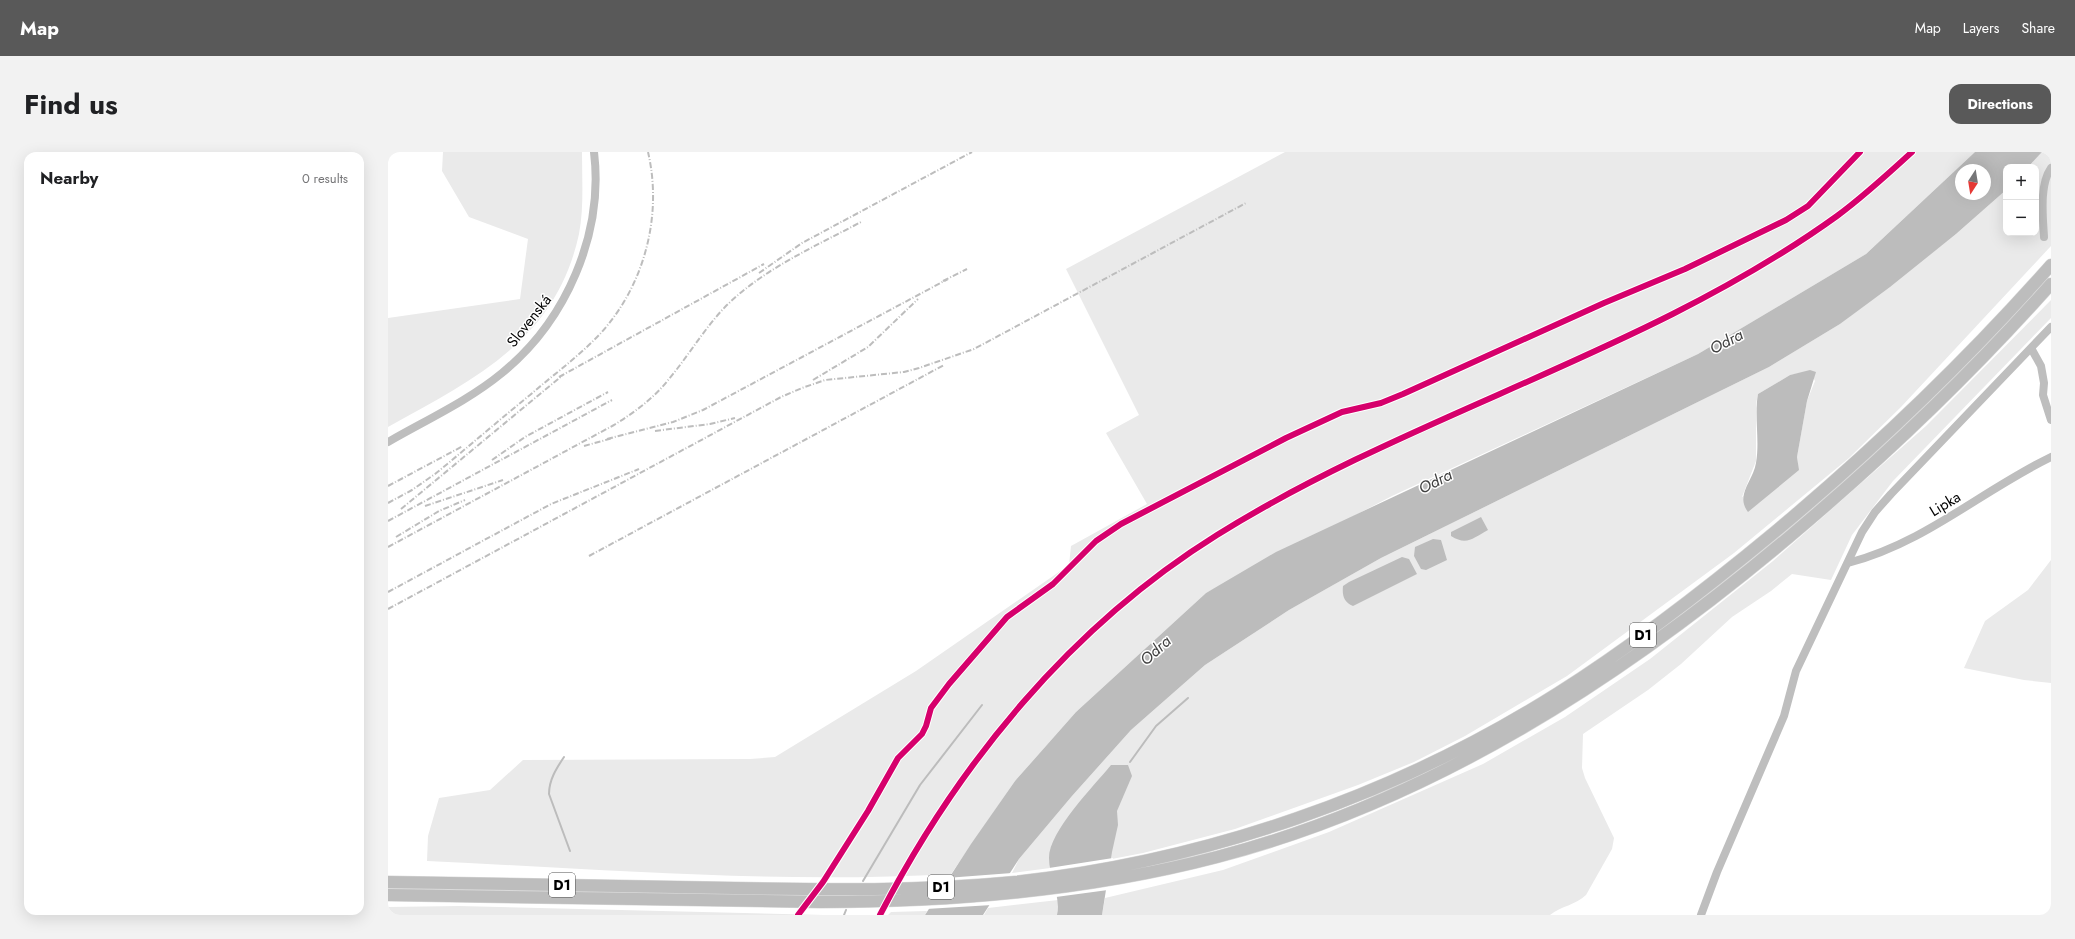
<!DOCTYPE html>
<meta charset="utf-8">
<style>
:root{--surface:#fff;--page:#f2f2f2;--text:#202124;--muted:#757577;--line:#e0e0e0;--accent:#595959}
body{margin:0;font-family:Jost,sans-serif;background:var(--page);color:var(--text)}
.controls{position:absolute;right:12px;top:12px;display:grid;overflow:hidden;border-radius:8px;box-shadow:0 4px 16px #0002}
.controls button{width:36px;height:36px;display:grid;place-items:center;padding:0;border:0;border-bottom:1px solid var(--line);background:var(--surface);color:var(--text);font:20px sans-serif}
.compass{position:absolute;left:1567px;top:12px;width:36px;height:36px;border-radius:50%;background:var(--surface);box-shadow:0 4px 16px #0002;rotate:192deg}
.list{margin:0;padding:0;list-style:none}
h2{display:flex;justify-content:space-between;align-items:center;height:52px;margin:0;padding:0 16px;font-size:17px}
h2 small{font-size:13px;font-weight:400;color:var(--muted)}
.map{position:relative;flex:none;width:1663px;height:763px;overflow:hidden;border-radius:12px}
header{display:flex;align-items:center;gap:24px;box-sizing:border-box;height:56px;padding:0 20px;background:var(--accent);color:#fff}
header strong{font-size:19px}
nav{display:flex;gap:22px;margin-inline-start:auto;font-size:14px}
.intro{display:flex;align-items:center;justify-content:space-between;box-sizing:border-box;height:96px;padding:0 24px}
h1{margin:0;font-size:28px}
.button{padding:10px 18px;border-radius:12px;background:var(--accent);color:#fff;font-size:14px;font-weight:700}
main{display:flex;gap:24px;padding:0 24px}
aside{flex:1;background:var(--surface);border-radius:12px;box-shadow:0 4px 16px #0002}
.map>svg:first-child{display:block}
</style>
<header>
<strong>Map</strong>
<nav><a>Map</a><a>Layers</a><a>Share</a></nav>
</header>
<div class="intro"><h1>Find us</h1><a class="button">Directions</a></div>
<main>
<aside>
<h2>Nearby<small>0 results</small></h2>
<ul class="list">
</ul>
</aside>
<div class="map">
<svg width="1663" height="763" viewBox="0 0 1663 763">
<rect width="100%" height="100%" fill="#fff"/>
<path fill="#eaeaea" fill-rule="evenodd" d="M55,0h139c0,27 2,56 -3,82 -23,106 -104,145 -191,193v-109l132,-19 8,-60 -59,-22 -27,-46z
M897,0h690l-109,102 -168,100 -306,142 -186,97 -130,119 -61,69 -64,93c-175,10 -350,-5 -524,-13l1,-25 11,-38 51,-8 33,-30 227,-1 25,-2 141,-86 153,-106 2,-19 76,-42 -41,-71 33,-18 -73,-146z
M1654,0h9v94l-150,161 -52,51 -115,95 -167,123 -102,60 -51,26 -56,23 -123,44 -92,24 -47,9 -84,11 7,-14 53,-63 59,-66 74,-65 84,-55 92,-52 388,-191 71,-43 116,-90 50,-44v43h30v-66h-8zM1422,219l5,10 -8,20 -10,56 1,9 -56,31 14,-36v-57l2,-10 32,-19z
M1663,148v18l-158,163 -41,54 -21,45 -39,-6 -21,17 -39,26 -51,47 -33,26 -65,44 -1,34 3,10 29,60 -2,11 -26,46c-10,10 -25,11 -36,20h-448l3,-17 118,-28 106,-38 154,-68 82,-47 85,-58 123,-98 153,-135z
M1663,408v123l-27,-3 -60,-12 21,-47 43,-31z
M670,748l-1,15h-73l4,-7z
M71,754l365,9h1h-437v-8z
M539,759l-2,4h-37l3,-3z"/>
<path fill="#bcbcbc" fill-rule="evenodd" d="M1587,0h67l-14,15h-22v23l-50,44 -66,53 -50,37 -71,43 -388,191 -92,52 -84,55 -74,65 -59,66 -53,63 -36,56h-58l46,-71 44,-63 61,-69 130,-119 70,-41 422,-198 168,-100zM1573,18h24v24h-24z
M1422,218l6,2 -9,29 -10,56 2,13 -51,42c-13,-17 5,-31 8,-49 4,-23 -2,-47 2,-69l32,-19z
M1093,365l7,13c-15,8 -21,16 -37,6v-4z
M1045,387l8,1 6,20 -21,10 -5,-1 -7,-13 1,-9z
M1014,405l7,2 8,15 -64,32c-9,-4 -11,-10 -10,-20l6,-4z
M723,613h17l4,11 -15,35 1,14 -6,27 -10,63h-45c4,-20 -8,-38 -8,-57 0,-27 45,-72 62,-93z"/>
<path fill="#fff" d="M725,706l-5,32 -52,7 -7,-29z
M624,721l-20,32 -66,4 20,-31z"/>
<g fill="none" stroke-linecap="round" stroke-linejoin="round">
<path stroke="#bcbcbc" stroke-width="2" d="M176,605c-8,12 -15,23 -15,37l21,57
M742,610l26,-36 32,-28
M475,729l57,-96 62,-80
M456,763l2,-5"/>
<g stroke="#dbdbdb" stroke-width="13">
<path id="highway" d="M0,730c115,2 231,4 346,6 94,2 187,3 281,-6 191,-21 380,-86 543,-189 76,-48 148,-104 218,-162 98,-82 190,-170 275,-266
M0,743l432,7c134,0 267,-11 397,-45 215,-56 403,-178 571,-319 94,-79 182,-163 263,-254"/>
</g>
<path stroke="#bebebe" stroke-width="8" d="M1656,85c-1,-19 -5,-52 7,-69
M1643,196l10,18 3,17 -1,12 8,25
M0,290c38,-22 80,-41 114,-69 64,-52 102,-139 92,-221
M1460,411c77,-20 133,-72 203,-106
M1313,763l16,-43 67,-156 12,-45 66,-139 13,-20 16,-18 160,-167"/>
<use href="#highway" stroke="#bdbdbd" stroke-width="12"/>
<path stroke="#bdbdbd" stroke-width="2" stroke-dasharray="6 2 1 2" stroke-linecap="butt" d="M371,121l43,-30 170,-91
M555,129l24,-12
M171,225l205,-113
M425,228l55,-33 50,-48
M267,279l55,-7 25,-6
M219,287l66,-17 30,-12 245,-131
M196,294l29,-8
M104,308l33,-23 83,-45
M0,334l75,-40
M0,351l24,-13 23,-16c32,-26 63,-53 95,-79 23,-20 48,-38 69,-60 45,-48 64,-119 49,-183
M37,354l78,-26
M13,357l162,-134
M0,369l224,-121
M8,385l43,-26 26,-11
M0,395l226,-122c21,-13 40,-27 55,-46 20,-24 35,-50 56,-72 38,-38 89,-60 136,-85
M201,404l355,-191
M0,440l163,-88 88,-35
M0,457l393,-212 21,-9 23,-8 79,-8 15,-4 55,-19 272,-146"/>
<g stroke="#fff" stroke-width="8">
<path id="cycleway" d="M410,763l25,-33 45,-71 30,-53 24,-24 4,-8 5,-18 18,-24 58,-67 46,-33 43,-43 25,-17 165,-86 56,-26 39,-9 22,-9 201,-91 81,-34 101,-49 22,-14 52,-54
M492,763c78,-151 191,-289 337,-380 197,-123 430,-182 620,-319 26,-19 51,-42 75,-64"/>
</g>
<use href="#cycleway" stroke="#d6006c" stroke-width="6"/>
</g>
<g text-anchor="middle" stroke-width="3" stroke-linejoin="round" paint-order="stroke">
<g fill="#fff" stroke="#4c4c4c" stroke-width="1">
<rect x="1242" y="471" width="26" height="24" rx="3"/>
<rect x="161" y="721" width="26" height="24" rx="3"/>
<rect x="540" y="723" width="26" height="24" rx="3"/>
</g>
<g font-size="14" font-weight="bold" fill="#000">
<text x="1255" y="488">D1</text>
<text x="174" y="738">D1</text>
<text x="553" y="740">D1</text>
</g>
<g font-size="15" fill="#000" stroke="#fff">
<text transform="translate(141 169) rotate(-52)" y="5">Slovenská</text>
<text transform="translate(1557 352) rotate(-31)" y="5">Lipka</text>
</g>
<g font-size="16" font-style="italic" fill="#414141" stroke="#fff">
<text transform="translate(1338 189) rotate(-28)" y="6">Odra</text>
<text transform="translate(1047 329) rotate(-27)" y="6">Odra</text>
<text transform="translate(767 498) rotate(-42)" y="6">Odra</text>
</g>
</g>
</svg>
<div class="controls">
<button>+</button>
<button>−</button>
</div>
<svg class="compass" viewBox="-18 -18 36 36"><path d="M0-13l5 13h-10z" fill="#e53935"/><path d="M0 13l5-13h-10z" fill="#757577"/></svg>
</div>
</main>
